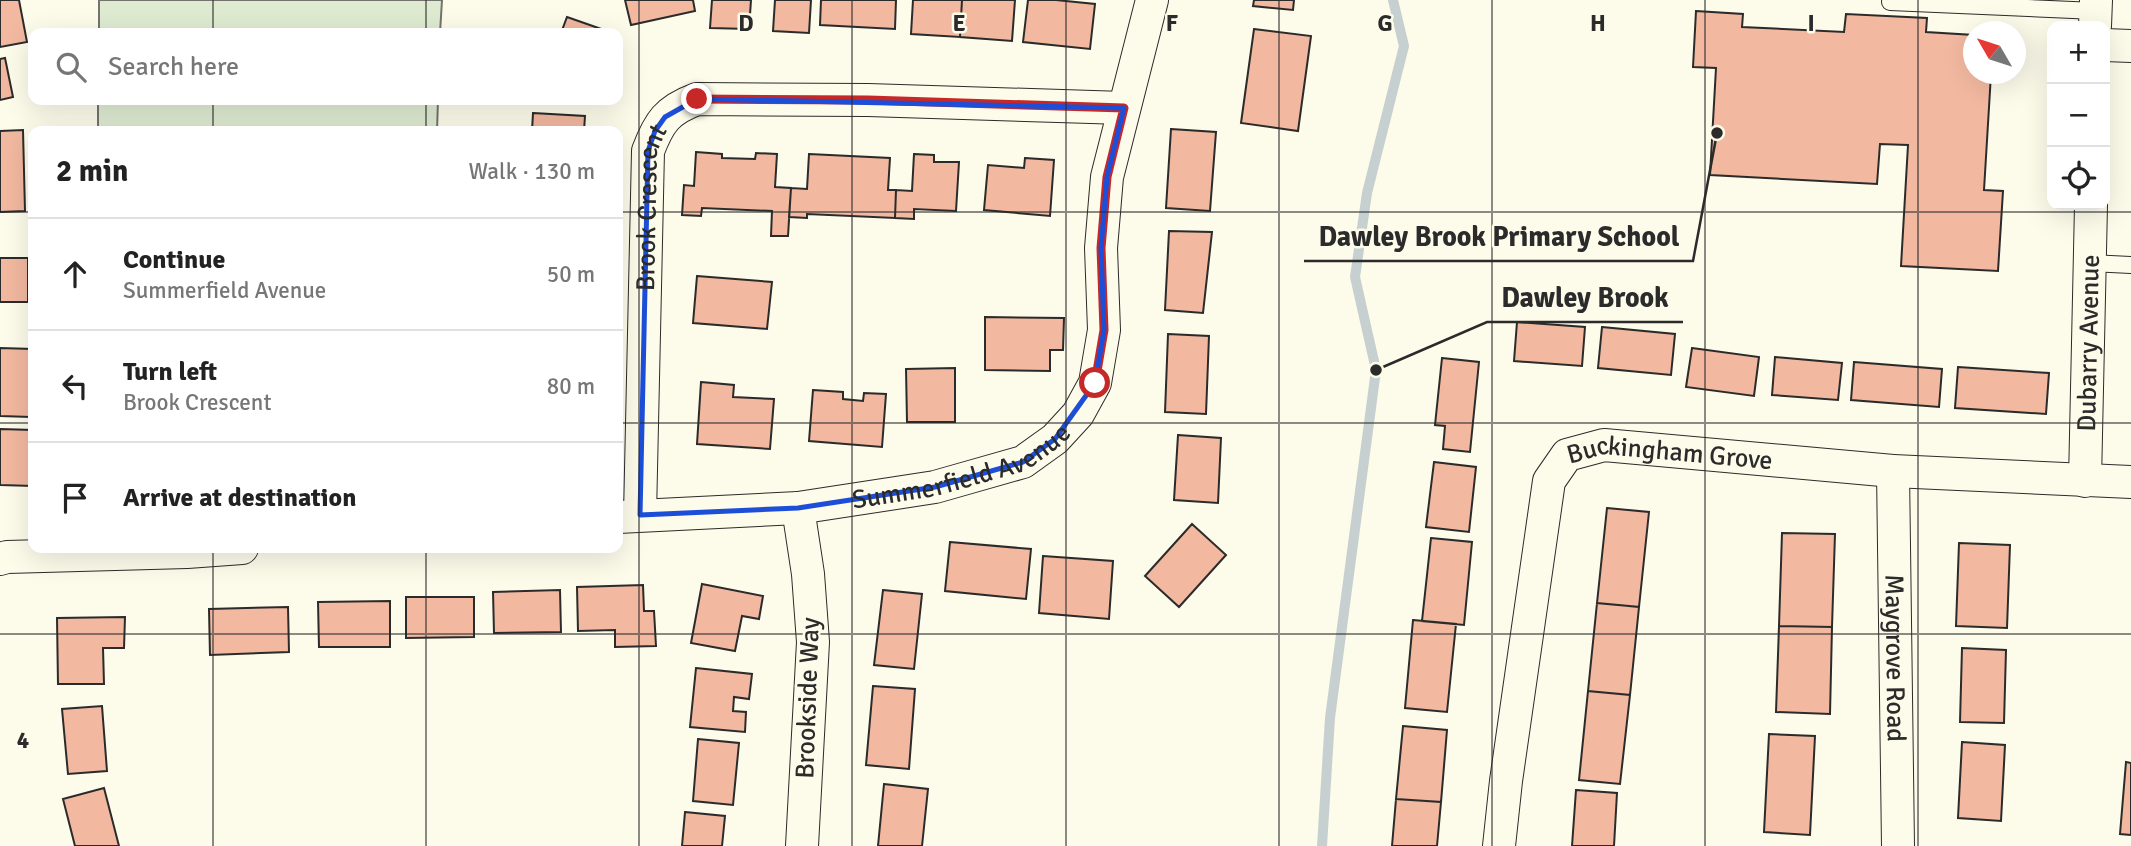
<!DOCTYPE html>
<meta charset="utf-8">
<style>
:root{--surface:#fff;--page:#f2f2f2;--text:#222;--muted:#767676;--line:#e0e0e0}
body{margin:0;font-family:Signika,sans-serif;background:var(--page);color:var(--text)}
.controls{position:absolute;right:21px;top:21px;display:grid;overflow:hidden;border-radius:14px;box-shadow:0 7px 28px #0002}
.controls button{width:63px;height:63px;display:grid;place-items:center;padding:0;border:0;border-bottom:2px solid var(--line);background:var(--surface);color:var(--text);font:35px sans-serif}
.compass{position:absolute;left:1963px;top:21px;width:63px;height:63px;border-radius:50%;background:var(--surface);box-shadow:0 7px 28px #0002;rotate:309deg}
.stop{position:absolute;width:21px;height:21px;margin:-16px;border:5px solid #c62828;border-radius:50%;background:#fff}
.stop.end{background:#c62828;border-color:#fff;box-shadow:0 2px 7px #0008}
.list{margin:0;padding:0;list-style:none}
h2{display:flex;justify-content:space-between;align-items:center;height:91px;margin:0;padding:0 28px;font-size:30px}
h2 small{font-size:23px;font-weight:400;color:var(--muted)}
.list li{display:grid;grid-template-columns:46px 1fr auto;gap:21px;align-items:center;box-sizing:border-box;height:112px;padding:0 28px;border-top:2px solid var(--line)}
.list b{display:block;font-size:26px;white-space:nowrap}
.list p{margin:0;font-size:23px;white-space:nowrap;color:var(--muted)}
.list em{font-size:23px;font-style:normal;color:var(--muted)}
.icon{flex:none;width:38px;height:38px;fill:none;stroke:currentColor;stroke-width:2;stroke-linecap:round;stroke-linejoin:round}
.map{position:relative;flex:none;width:2131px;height:846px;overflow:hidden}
.search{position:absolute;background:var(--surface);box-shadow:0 7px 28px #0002;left:28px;top:28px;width:595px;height:77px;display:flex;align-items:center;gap:18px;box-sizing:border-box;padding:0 24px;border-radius:14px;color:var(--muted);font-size:26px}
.panel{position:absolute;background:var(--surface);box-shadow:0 7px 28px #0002;left:28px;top:126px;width:595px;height:427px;border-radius:14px}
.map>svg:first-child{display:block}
</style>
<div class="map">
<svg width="2131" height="846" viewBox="0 0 2131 846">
<rect width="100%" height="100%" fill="#fdfbea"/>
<path fill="#deebd1" stroke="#74746e" stroke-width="2" d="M99,0h343l-2,33h-341z
M98,100h340l-1,31h-339z"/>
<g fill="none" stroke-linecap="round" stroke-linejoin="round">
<path stroke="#c7d0d0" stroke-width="10" d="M1322,846l8,-128 46,-348 -21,-93 12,-84 37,-147 -11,-46"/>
</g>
<path fill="#f2b8a0" stroke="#2b2b2b" stroke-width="2" d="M0,0h19l8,42 -27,5z
M625,0h68l2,11 -64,14z
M712,0h39l-2,29 -39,-1z
M775,0h36l-2,33 -36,-2z
M821,0h75l-1,29 -75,-4z
M913,0h49l-2,37 -49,-3z
M962,0h53l-3,41 -52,-4z
M1028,0h28l39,4 -5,45 -67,-7z
M1254,0h40l-1,10 -40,-4z
M1696,11l47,3 -1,13 102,5 2,-18 81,4 -1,14 48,3v39h17l-7,116 19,1 -5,80 -97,-5 7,-121 -28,-1 -3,40 -167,-9 6,-107 -23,-1z
M567,17l40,14v2h-46z
M1254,29l57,7 -13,95 -57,-8z
M5,58l8,39 -13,3v-41z
M533,113l52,3 -1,15h-52z
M1171,129l45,3 -6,79 -44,-3z
M23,130l2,81 -25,1v-81z
M696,152l26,2v4l33,1 1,-6 21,1 -2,33 16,1 -3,48h-17l1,-25 -70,-3 -1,8 -19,-1 2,-30 10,1z
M809,154l81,4 -2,32h8l-1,28 -88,-4v4l-18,-1 2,-29 16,1z
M914,154l20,1v7h25l-3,49 -42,-2v10l-19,-1 1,-28 16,1z
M1025,158l29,2 -4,56 -66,-6 4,-45 36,3z
M1169,231l43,1 -9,81 -38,-3z
M0,258h28v44h-28z
M697,276l75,6 -5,47 -74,-6z
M985,317l79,1 -1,32h-13v21l-65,-1z
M1517,322l68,5 -3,39 -68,-5z
M1602,327l73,7 -4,41 -73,-7z
M1168,334l41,2 -3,78 -41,-2z
M0,348l33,1 -2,68 -31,-1z
M1692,348l67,9 -5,39 -68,-9z
M1775,357l67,6 -4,37 -66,-5z
M1442,358l37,4 -9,90 -27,-3 2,-23 -10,-1z
M1854,362l88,7 -3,38 -88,-7z
M1958,367l91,6 -3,41 -91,-6z
M955,368v54h-48l-1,-53z
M701,382l33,3 -1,12 41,2 -4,50 -73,-5z
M813,390l30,2v7l20,2 1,-8 22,1 -4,53 -73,-6z
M0,429l33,1v56l-33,-1z
M1178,435l43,3 -3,65 -44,-3z
M1434,462l42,5 -7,65 -43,-5z
M1607,508l42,4 -10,95 -42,-4z
M1192,524l34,31 -47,52 -34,-31z
M1782,533l53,1 -3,93 -53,-1z
M1431,538l41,4 -8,83 -42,-4z
M950,542l81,7 -5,50 -81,-8z
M1959,543l51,2 -3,83 -51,-2z
M1043,556l70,5 -4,58 -70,-6z
M702,584l61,12 -4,23 -17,-3 -7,35 -44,-8z
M643,585l1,26h10l2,35 -41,1v-17l-37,1 -1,-44z
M560,590l1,42 -67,1 -1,-41z
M883,590l39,4 -8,75 -40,-4z
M406,597h68v40l-68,1z
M390,601v46h-71l-1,-45z
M1597,603l42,4 -9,88 -42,-4z
M288,607l1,45 -79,3 -1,-46z
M125,617l-1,31h-21l1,36h-46l-1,-66z
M1413,620l43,4 -9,88 -42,-4z
M1779,626l53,1 -2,87 -54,-2z
M1962,648l44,2 -2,73 -44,-1z
M696,668l56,6 -3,25 -15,-2 -1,14 13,1 -1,20 -55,-5z
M873,686l42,3 -6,80 -43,-4z
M1588,691l42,4 -10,89 -41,-4z
M102,706l5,65 -39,3 -6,-65z
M1403,726l44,4 -6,72 -45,-3z
M1769,734l46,2 -5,99 -46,-3z
M698,739l41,4 -6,62 -40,-4z
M1962,742l43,3 -4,76 -43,-3z
M2126,762l5,1v72l-11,-1z
M884,784l44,5 -6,57h-44z
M104,788l15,58h-44l-12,-47z
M1576,790l41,3 -3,53h-42z
M1396,799l45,3 -4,44h-45z
M685,812l40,4 -3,30h-40z"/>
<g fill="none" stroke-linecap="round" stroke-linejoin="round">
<g stroke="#2b2b2b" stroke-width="18">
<path id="lane" d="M1890,2l206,9
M2090,263l41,2"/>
</g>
<g stroke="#2b2b2b" stroke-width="34">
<g id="street">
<path d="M2095,26l1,-26"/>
<path d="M2105,45l26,1"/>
<path id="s1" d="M1893,471l5,375"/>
<path id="s2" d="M2085,481l6,-276"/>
<path d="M798,508l10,66 5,68 -11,204"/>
<path id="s3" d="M640,515l8,-364c11,-29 19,-41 49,-52l171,1 256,8"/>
<path id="s4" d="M618,517l180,-9 137,-21 88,-25 32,-23 23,-25 17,-31 9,-53 -3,-82 6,-71 45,-177"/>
<path d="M0,559l7,-2 180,-5 55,-4"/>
<path id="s5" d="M1499,846l7,-65 43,-300 18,-26 37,-10 289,26 238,11"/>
</g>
</g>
<use href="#lane" stroke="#fdfbea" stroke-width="16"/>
<use href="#street" stroke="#fdfbea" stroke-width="32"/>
</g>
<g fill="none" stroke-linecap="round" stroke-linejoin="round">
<path stroke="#c62828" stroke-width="9" d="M697,99l171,1 256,8 -17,69 -6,71 3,82 -9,53"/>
</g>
<path fill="none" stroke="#1d4ed8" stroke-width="5" stroke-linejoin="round" d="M697,99l427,9 -17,69 -6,71 3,82 -9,53 -40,56 -32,23 -88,25 -137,21 -158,7 8,-364 7,-20 10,-14z"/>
<path fill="none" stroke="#2b2b2b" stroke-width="2" stroke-opacity="0.55" d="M213,0v33M426,0v33M639,0v846M852,0v846M1066,0v846M1279,0v846M1492,0v846M1705,0v846M1918,0v846M213,100v31M426,100v31M0,212h33M618,212h1513M0,423h33M618,423h1513M213,548v298M426,548v298M0,634h2131"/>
<g text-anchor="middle" stroke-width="5" stroke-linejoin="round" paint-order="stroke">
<g font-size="26" fill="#2b2b2b" stroke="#fdfbea">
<text dy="9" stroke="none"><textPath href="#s3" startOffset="308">Brook Crescent</textPath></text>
<text dy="9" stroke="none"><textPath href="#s2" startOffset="138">Dubarry Avenue</textPath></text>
<text dy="9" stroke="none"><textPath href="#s4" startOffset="350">Summerfield Avenue</textPath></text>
<text dy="9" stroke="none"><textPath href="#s5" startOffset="504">Buckingham Grove</textPath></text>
<text dy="9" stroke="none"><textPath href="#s1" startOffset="187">Maygrove Road</textPath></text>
<text transform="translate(807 698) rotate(-88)" y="9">Brookside Way</text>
</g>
</g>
<g font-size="23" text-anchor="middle" font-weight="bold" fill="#2b2b2b" stroke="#fdfbea" stroke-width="5" stroke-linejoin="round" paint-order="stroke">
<text x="746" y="31">D</text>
<text x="959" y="31">E</text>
<text x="1172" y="31">F</text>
<text x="1385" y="31">G</text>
<text x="1598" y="31">H</text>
<text x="1811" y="31">I</text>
<text x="23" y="748">4</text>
</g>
<path fill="none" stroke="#2b2b2b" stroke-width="2.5" d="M1717 133L1693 261H1304M1376 370L1487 322H1683"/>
<g fill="#2b2b2b" stroke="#fdfbea" stroke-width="2.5">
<circle cx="1717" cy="133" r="7"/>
<circle cx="1376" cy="370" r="7"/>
</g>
<g font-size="28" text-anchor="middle" font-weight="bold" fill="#2b2b2b" stroke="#fdfbea" stroke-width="5" stroke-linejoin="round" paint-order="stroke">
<text x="1499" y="246">Dawley Brook Primary School</text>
<text x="1585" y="307">Dawley Brook</text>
</g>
</svg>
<div class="controls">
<button>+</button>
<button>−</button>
<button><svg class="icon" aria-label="locate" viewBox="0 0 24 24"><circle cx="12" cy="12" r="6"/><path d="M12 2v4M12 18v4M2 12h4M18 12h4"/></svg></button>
</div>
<svg class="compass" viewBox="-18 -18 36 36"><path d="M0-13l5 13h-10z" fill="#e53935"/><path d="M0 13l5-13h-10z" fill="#767676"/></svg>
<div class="stop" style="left:1095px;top:383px"></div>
<div class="stop end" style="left:697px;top:99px"></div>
<div class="search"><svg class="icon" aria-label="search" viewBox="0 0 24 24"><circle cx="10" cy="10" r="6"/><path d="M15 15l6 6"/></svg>Search here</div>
<section class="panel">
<h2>2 min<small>Walk · 130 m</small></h2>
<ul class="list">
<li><svg class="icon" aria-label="ahead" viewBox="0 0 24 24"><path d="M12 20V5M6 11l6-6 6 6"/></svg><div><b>Continue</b><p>Summerfield Avenue</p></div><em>50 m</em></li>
<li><svg class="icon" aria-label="left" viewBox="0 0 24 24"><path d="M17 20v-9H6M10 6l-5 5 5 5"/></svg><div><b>Turn left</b><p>Brook Crescent</p></div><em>80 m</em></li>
<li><svg class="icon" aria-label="arrive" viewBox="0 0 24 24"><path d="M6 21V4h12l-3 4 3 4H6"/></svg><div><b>Arrive at destination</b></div></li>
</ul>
</section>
</div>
